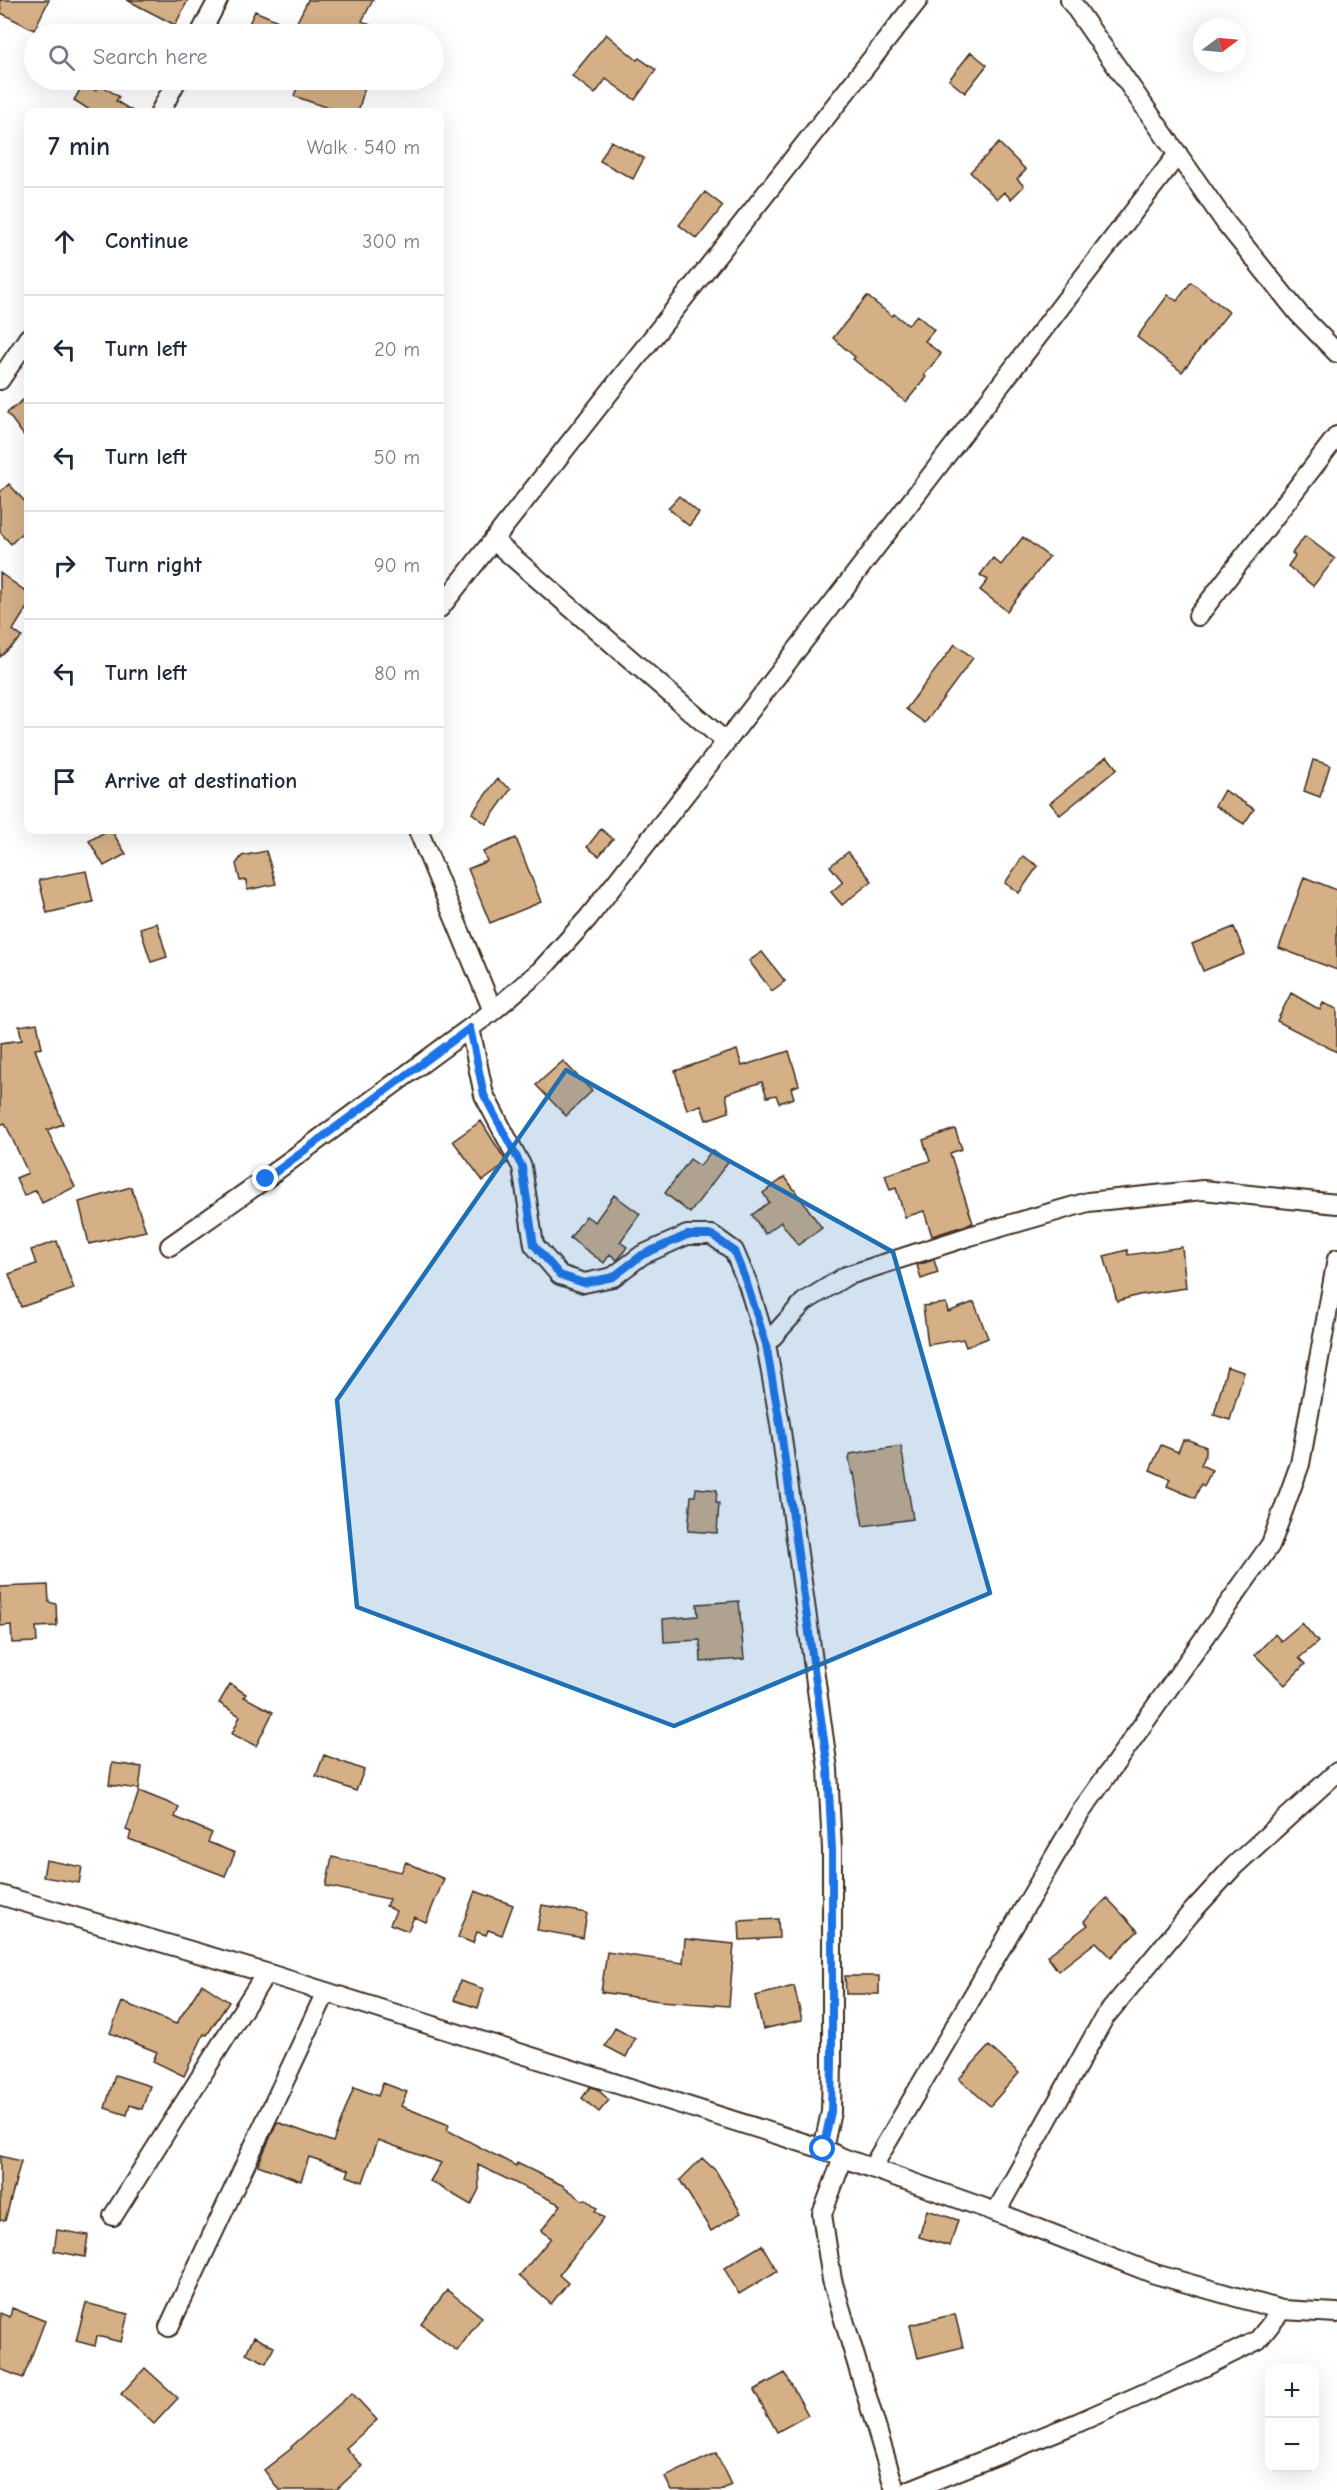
<!DOCTYPE html>
<meta charset="utf-8">
<style>
:root{--surface:#fff;--page:#f2f2f3;--text:#1f2937;--muted:#747a83;--line:#e0e1e3}
body{margin:0;font-family:"Comic Neue",sans-serif;background:var(--page);color:var(--text)}
.controls{position:absolute;right:18px;bottom:18px;display:grid;overflow:hidden;border-radius:12px;box-shadow:0 6px 24px #0002}
.controls button{width:54px;height:54px;display:grid;place-items:center;padding:0;border:0;border-bottom:2px solid var(--line);background:var(--surface);color:var(--text);font:30px sans-serif}
.compass{position:absolute;left:1193px;top:18px;width:54px;height:54px;border-radius:50%;background:var(--surface);box-shadow:0 6px 24px #0002;rotate:74deg}
.stop{position:absolute;width:18px;height:18px;margin:-14px;border:4px solid #1a73e8;border-radius:50%;background:#fff}
.stop.end{background:#1a73e8;border-color:#fff;box-shadow:0 2px 6px #0008}
.list{margin:0;padding:0;list-style:none}
h2{display:flex;justify-content:space-between;align-items:center;height:78px;margin:0;padding:0 24px;font-size:26px}
h2 small{font-size:20px;font-weight:400;color:var(--muted)}
.list li{display:grid;grid-template-columns:39px 1fr auto;gap:18px;align-items:center;box-sizing:border-box;height:108px;padding:0 24px;border-top:2px solid var(--line)}
.list b{display:block;font-size:22px;white-space:nowrap}
.list em{font-size:20px;font-style:normal;color:var(--muted)}
.icon{flex:none;width:33px;height:33px;fill:none;stroke:currentColor;stroke-width:2;stroke-linecap:round;stroke-linejoin:round}
.map{position:relative;flex:none;width:1337px;height:2490px;overflow:hidden}
.search{position:absolute;background:var(--surface);box-shadow:0 6px 24px #0002;left:24px;top:24px;width:420px;height:66px;display:flex;align-items:center;gap:15px;box-sizing:border-box;padding:0 21px;border-radius:33px;color:var(--muted);font-size:22px}
.panel{position:absolute;background:var(--surface);box-shadow:0 6px 24px #0002;left:24px;top:108px;width:420px;height:726px;border-radius:12px}
.map>svg:first-child{display:block}
</style>
<div class="map">
<svg width="1337" height="2490" viewBox="0 0 1337 2490">
<rect width="100%" height="100%" fill="#fff"/>
<filter id="ink" filterUnits="userSpaceOnUse"><feTurbulence type="fractalNoise" baseFrequency=".0167" numOctaves="2"/><feDisplacementMap in="SourceGraphic" scale="12" xChannelSelector="R" yChannelSelector="G"/><feConvolveMatrix kernelMatrix="1 2 1 2 8 2 1 2 1" color-interpolation-filters="sRGB"/></filter>
<g filter="url(#ink)">
<path fill="#d5b087" stroke="#3b2a1e" stroke-width="1.5" d="M0,0h49l-15,30 -33,-17z
M127,0h61l-13,25z
M308,0h65l-11,21 26,13h-144l11,-23 39,17z
M606,34l31,26 2,-2 17,12 -21,30 -29,-21 -11,15 -23,-18z
M971,52l16,13 -22,28 -16,-13z
M300,80h67l-9,32h-13l-17,-4 -34,-12z
M84,83l12,8 5,-6 18,12 -3,4 18,11h-41l-19,-12z
M611,141l33,17 -11,21 -33,-18z
M999,143l27,27 -9,9 7,7 -13,13 -7,-7 -7,7 -27,-27z
M705,192l18,14 -26,33 -18,-14z
M1191,282l38,30 -47,60 -45,-35 31,-42 9,6z
M867,296l25,20 2,-2 14,11 9,-10 17,15 -9,11 16,13 -17,21 2,2 -20,25 -53,-43 2,-2 -22,-19z
M28,396v45l-21,-28z
M9,484l19,21v22l-17,17 -11,-12v-40z
M679,496l20,17 -10,13 -21,-18z
M1305,536l30,23 -22,27 -25,-20 7,-10 -3,-3z
M1023,537l26,20 -42,54 -27,-21 8,-10 -8,-5 13,-17 8,7z
M0,573l28,20v13l-15,24 9,7 -22,20z
M955,644l18,14 -48,65 -19,-14z
M1107,756l10,13 -57,46 -10,-12z
M1313,760l17,5 -10,32 -16,-6z
M497,779l14,10 -25,35 -14,-11z
M1224,790l30,19 -10,15 -29,-18z
M601,829l12,10 -14,17 -12,-9z
M108,830h3l15,24 -22,12 -15,-25z
M516,838l25,64 -51,21 -22,-54 19,-8 -4,-9z
M266,851l10,33 -29,6 -1,-10 -6,1 -4,-17 6,-8z
M848,852l24,29 -30,24 -11,-13 12,-10 -13,-16z
M1023,856l15,10 -19,27 -14,-10z
M86,871l7,31 -46,11 -8,-33z
M1304,877l33,13v80l-58,-22z
M157,923l10,34 -16,5 -11,-34z
M1234,927l11,27 -42,17 -11,-27z
M762,952l23,29 -13,10 -23,-30z
M1291,993l29,17 3,-7 14,6v43l-60,-31z
M37,1023l5,25 -7,1 28,75 -16,6 28,57 -33,16 -6,-13 -12,6 -8,-18 12,-5 -23,-50 -5,2v-82l22,-3 -3,-14z
M737,1050l5,16 47,-15 10,34 -8,3 3,10 -15,5 -3,-8 -9,2 -5,-15 -36,12 3,18 -23,8 -5,-15 -14,5 -12,-39z
M563,1061l29,30 -26,25 -30,-31z
M481,1121l26,42 -24,18 -30,-40z
M955,1129l7,20 -12,4 23,70 -41,13 -8,-25 -19,6 -9,-29 -6,2 -5,-15 45,-14 -7,-21z
M712,1150l16,12 -38,51 -25,-20 25,-34 10,7z
M785,1177l37,51 -24,17 -17,-23 -16,12 -13,-19 17,-13 -6,-9z
M131,1187l15,44 -57,13 -10,-42z
M614,1195l26,19 -20,28 7,5 -7,10 -3,3 -7,-6 -6,9 -34,-25 16,-22 9,6z
M57,1241l17,48 -53,18 -12,-33 27,-10 -5,-14z
M1182,1247l4,41 -47,7 -22,6 -13,-45 23,-6 1,5z
M934,1260l4,13 -17,6 -4,-14z
M974,1302l14,36 -22,9 -3,-8 -35,6 -5,-39 23,-3 2,9z
M1227,1367l17,5 -14,48 -16,-5z
M1183,1440h6l17,7v7l-5,11 11,5 -8,16 -3,-2 -6,14 -28,-12 3,-7 -20,-9 11,-25 17,7z
M901,1446l12,73 -50,7 -9,-53 -2,1 -3,-16 1,-4z
M696,1488l21,2 -1,13h3l-2,30 -29,-2 3,-35h4z
M48,1585l1,17 7,2 1,22 -21,1 1,15 -25,1 -1,-18 -11,1v-39z
M739,1601l5,58 -43,3 -1,-22 -36,2 -1,-23 35,-3 -1,-12z
M1302,1623l16,19 -19,16 6,6 -20,21 -30,-30 20,-21 6,7z
M230,1684l16,10 -2,3 29,15 -17,34 -24,-12 8,-18 -21,-13z
M324,1755l40,15 -8,21 -40,-15z
M112,1763l30,4 -3,22 -30,-4z
M139,1791l40,16 -4,10 37,16 -4,9 27,11 -10,23 -96,-37 2,-7 -5,-2z
M332,1857l69,15 5,-10 38,17 -18,43 -12,-5 -6,14 -18,-7 6,-13 -10,-5 3,-7 -63,-13z
M46,1860l36,7 -3,16 -36,-6z
M475,1891l38,14 -11,30 -14,-5 -2,5 -9,-3 -4,11 -15,-6z
M1107,1898l31,33 -27,26 -15,-15 -38,29 -11,-15 41,-31 -4,-4z
M542,1905l45,8 -4,25 -46,-8z
M778,1919l1,19 -39,2 -1,-19z
M685,1939l49,5 -5,62 -69,-5 -59,-9 6,-40 76,11z
M845,1976h34v18h-33z
M460,1981l24,8 -6,19 -24,-8z
M202,1984l27,18 -22,33 -3,-1 -20,42 -31,-15 4,-9 -47,-19 12,-31 54,22z
M794,1986l8,34 -39,9 -8,-33z
M615,2028l20,11 -9,18 -21,-11z
M989,2046l30,27 -29,33 -31,-27z
M115,2075l35,11 -8,23 -12,-4 -3,10 -22,-7z
M383,2083l24,9 -6,14 48,19 -2,5 69,36 1,-3 45,22 20,15 4,-1 11,9 -2,3 9,7 -45,57 9,8 -17,21 -32,-28 32,-38 -10,-7 20,-26 -83,-40 1,24 -8,16 -41,-24 11,-18 -63,-23 -15,42 -16,-6 2,-6 -40,-13 -8,24 -43,-16 19,-43 56,20 21,-55 24,9z
M590,2087l7,2 12,11 -10,12 -17,-14z
M0,2156l21,5 -16,60 -5,-1z
M702,2158l14,13 25,42 -30,18 -31,-51z
M927,2210l31,10 -8,26 -31,-9z
M57,2230l31,5 -3,22 -31,-6z
M762,2245l15,26 -38,23 -15,-26z
M447,2290l35,27 -25,34 -36,-27z
M86,2303l42,11 -7,28 -24,-6 -2,10 -19,-5z
M12,2308l33,13 -22,57 -23,-9v-56l10,4z
M955,2314l8,33 -45,11 -8,-33z
M254,2337l20,10 -8,16 -20,-10z
M145,2368l33,30 -24,26 -33,-30z
M785,2373l23,42 -31,17 -23,-42z
M352,2393l25,27 -31,28 16,18 -26,24h-57l-15,-20 28,-22 -1,-1z
M716,2453l15,32 -10,5h-50l-6,-13z"/>
<g fill="none" stroke-linecap="round" stroke-linejoin="round">
<g stroke="#3b2a1e" stroke-width="22">
<path id="minor" d="M1070,0l155,222 74,92 38,39
M200,34l18,-34
M160,112l17,-32
M0,380l28,-42
M493,540l233,202
M440,608l478,-608
M1198,616l139,-180
M418,830l75,181
M470,1028l14,67 38,72 12,78 26,30 24,8 29,-6 29,-22 45,-20h25l22,16 14,33 18,60 14,80 48,345 4,81v213l-1,49 -8,37
M170,1246l95,-67 228,-168 48,-41 47,-52 138,-176 452,-588
M766,1344l38,-42 42,-26 124,-40 118,-34 115,-12 134,14
M0,1895l266,78 557,176 20,9 153,54 159,62 127,36 55,3
M843,2158l-21,56 10,66 63,210
M872,2168l208,-355 191,-269 29,-80 37,-205
M996,2212l108,-194 86,-104 44,-48 103,-94
M113,2216l153,-243
M169,2327l157,-335
M910,2490l167,-67 129,-57 52,-26 24,-30"/>
</g>
<use href="#minor" stroke="#fff" stroke-width="18"/>
</g>
</g>
<g fill="none" stroke-linecap="round" stroke-linejoin="round" filter="url(#ink)">
<path stroke="#1a73e8" stroke-width="8" d="M266,1179l204,-151 14,67 38,72 12,78 26,30 24,8 29,-6 29,-22 45,-20h25l22,16 13,33 19,60 14,80 48,345 4,81v213l-1,49 -8,37"/>
</g>
<path fill="#1f6fb2" fill-opacity="0.2" stroke="#1f6fb2" stroke-width="4.5" stroke-linejoin="round" d="M566,1070l327,182 97,341 -316,133 -317,-119 -20,-207z"/>
</svg>
<div class="controls">
<button>+</button>
<button>−</button>
</div>
<svg class="compass" viewBox="-18 -18 36 36"><path d="M0-13l5 13h-10z" fill="#e53935"/><path d="M0 13l5-13h-10z" fill="#747a83"/></svg>
<div class="stop" style="left:823px;top:2149px"></div>
<div class="stop end" style="left:266px;top:1179px"></div>
<div class="search"><svg class="icon" aria-label="search" viewBox="0 0 24 24"><circle cx="10" cy="10" r="6"/><path d="M15 15l6 6"/></svg>Search here</div>
<section class="panel">
<h2>7 min<small>Walk · 540 m</small></h2>
<ul class="list">
<li><svg class="icon" aria-label="ahead" viewBox="0 0 24 24"><path d="M12 20V5M6 11l6-6 6 6"/></svg><div><b>Continue</b></div><em>300 m</em></li>
<li><svg class="icon" aria-label="left" viewBox="0 0 24 24"><path d="M17 20v-9H6M10 6l-5 5 5 5"/></svg><div><b>Turn left</b></div><em>20 m</em></li>
<li><svg class="icon" aria-label="left" viewBox="0 0 24 24"><path d="M17 20v-9H6M10 6l-5 5 5 5"/></svg><div><b>Turn left</b></div><em>50 m</em></li>
<li><svg class="icon" aria-label="right" viewBox="0 0 24 24"><path d="M7 20v-9h11M14 6l5 5-5 5"/></svg><div><b>Turn right</b></div><em>90 m</em></li>
<li><svg class="icon" aria-label="left" viewBox="0 0 24 24"><path d="M17 20v-9H6M10 6l-5 5 5 5"/></svg><div><b>Turn left</b></div><em>80 m</em></li>
<li><svg class="icon" aria-label="arrive" viewBox="0 0 24 24"><path d="M6 21V4h12l-3 4 3 4H6"/></svg><div><b>Arrive at destination</b></div></li>
</ul>
</section>
</div>
